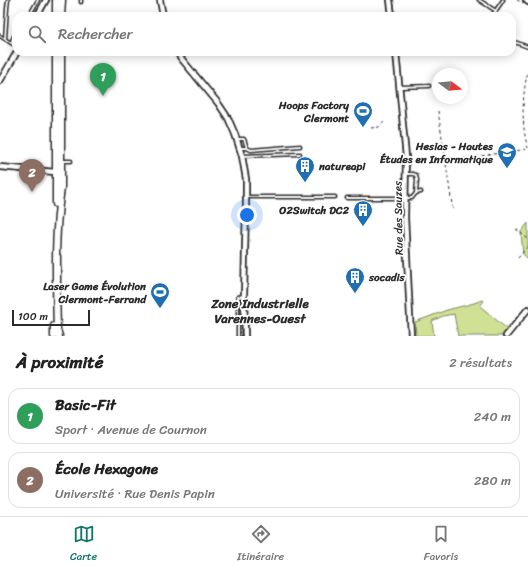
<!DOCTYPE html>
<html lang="fr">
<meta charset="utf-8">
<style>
:root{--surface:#fff;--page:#f6f6f6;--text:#222;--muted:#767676;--line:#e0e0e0;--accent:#0f766e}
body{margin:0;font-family:Sriracha,sans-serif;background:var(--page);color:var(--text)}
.compass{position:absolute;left:432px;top:68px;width:36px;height:36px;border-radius:50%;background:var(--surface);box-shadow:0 2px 10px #0003;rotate:106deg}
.scale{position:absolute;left:12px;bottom:10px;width:78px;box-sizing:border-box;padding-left:4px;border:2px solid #2b2b2b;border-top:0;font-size:11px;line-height:14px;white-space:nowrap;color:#2b2b2b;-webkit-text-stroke:3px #fff;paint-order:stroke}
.you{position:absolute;left:247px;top:215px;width:14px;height:14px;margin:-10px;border:3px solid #fff;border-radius:50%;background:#1a73e8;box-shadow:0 0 0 6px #1a73e833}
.badge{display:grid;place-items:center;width:26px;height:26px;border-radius:50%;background:var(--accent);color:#fff;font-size:13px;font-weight:700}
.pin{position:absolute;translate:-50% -33px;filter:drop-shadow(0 1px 2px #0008)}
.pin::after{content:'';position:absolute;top:21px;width:14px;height:12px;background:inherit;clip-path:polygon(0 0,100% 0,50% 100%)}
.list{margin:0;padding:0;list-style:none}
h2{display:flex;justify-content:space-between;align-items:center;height:52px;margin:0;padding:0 16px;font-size:17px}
h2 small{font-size:13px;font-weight:400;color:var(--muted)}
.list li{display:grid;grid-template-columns:26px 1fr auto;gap:12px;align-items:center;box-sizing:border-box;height:56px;margin:0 8px 8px;padding:0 8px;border:1px solid var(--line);border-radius:12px}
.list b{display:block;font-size:15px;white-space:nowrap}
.list p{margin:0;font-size:13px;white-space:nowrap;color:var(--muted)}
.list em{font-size:13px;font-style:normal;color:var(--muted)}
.icon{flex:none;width:22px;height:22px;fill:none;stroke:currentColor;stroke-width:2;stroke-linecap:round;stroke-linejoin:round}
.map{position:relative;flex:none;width:528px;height:336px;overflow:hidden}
.search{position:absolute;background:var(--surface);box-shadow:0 2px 10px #0003;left:12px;right:12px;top:12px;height:44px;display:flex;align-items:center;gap:10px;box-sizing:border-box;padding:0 14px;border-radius:12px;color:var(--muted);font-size:15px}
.sheet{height:180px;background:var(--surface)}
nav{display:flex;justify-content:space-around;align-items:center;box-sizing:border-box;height:56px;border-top:1px solid var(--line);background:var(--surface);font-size:11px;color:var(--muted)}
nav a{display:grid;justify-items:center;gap:2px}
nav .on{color:var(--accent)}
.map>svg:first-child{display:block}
</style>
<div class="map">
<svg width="528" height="336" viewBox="0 0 528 336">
<rect width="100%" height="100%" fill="#fff"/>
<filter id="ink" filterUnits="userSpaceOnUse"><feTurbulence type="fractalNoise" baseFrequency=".025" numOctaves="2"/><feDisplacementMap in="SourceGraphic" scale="8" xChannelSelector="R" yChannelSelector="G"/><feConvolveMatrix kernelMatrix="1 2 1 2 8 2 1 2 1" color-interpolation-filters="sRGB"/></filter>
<g filter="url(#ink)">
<path fill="#d0e195" stroke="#7e8660" d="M528,223v36l-5,-5 -2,-22z
M482,300l2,1 -4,5 28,24 -5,6h-45l-4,-22 -11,2 -11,5 2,15h-18l-1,-14 32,-12 27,-7z"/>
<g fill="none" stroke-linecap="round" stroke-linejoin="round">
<g stroke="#2b2b2b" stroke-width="5">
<path id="lane" d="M479,0l17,11
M81,2v-2
M29,16l9,-16
M492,16l11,-16
M0,36l16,10
M5,39l2,-31 1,-8
M512,41l16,6
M11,43l5,-11
M400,87l29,-1
M237,139h7l3,9
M241,148h6l4,2 49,-4
M242,156l58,-2
M62,161h9
M406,174h7l3,1 1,5 -1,13
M247,197h88
M347,198h65l4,-5 5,-1
M59,256v35
M238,336v-39l5,-1"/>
</g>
<g stroke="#2b2b2b" stroke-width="8">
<path id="street" d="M160,0l3,16
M390,0l2,16
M526,0l2,2
M37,16l9,-16
M177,52l3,5 38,46 10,15 7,16 7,22 4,23v26l-2,91 1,40
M396,52l10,105 -1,61 6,118
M0,81l17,-29
M0,167l55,5 3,-1
M506,336l22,-27"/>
</g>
<g stroke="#2b2b2b" stroke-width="9">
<path id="secondary" d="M56,16v-16
M61,16l1,-16
M56,52v152
M54,336v-10
M59,336l-2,-6c-1,-47 -3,-95 4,-142v-136"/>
</g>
<path stroke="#2b2b2b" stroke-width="1" stroke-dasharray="3 3" stroke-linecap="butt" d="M517,0l6,3
M438,111l15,100
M371,128l8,-1 5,-5
M528,148c-7,-21 -6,-55 0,-77
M446,161l82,-12
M516,229l12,10
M518,258l10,-12"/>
<use href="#lane" stroke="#fff" stroke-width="2"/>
<use href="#street" stroke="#fff" stroke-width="4.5"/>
<use href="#secondary" stroke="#fff" stroke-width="6"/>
</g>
</g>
<defs>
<g id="stadium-pin" transform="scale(1)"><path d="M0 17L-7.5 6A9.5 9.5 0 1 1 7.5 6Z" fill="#1f6fb2" stroke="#fff"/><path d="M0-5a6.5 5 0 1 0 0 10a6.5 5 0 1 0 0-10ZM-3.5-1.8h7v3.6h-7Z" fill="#fff"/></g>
<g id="university-pin" transform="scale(1)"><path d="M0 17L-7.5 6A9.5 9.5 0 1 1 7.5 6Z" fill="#1f6fb2" stroke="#fff"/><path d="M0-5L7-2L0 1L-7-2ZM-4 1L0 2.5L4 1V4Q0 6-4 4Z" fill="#fff"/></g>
<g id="building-pin" transform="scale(1)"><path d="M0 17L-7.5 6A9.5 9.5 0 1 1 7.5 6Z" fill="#1f6fb2" stroke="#fff"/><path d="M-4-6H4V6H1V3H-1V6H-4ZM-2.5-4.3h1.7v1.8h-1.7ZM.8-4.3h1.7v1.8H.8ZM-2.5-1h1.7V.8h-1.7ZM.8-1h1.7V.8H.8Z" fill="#fff"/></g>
</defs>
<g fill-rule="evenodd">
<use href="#stadium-pin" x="363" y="111"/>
<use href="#university-pin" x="507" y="152"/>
<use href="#building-pin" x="305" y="166"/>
<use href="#building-pin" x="363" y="210"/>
<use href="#building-pin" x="355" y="277"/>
<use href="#stadium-pin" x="160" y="292"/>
</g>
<g text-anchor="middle" stroke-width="3.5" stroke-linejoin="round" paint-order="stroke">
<g font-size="11" font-weight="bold" fill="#2b2b2b" stroke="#fff" text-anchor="end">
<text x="349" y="109">Hoops Factory<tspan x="349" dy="13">Clermont</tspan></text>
<text x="493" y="150">Hesias - Hautes<tspan x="493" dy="13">Études en Informatique</tspan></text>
<text x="319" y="170" text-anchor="start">natureapi</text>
<text x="349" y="214">O2Switch DC2</text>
<text x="369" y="281" text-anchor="start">socadis</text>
<text x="146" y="290">Laser Game Évolution<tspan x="146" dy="13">Clermont-Ferrand</tspan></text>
</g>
<g font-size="11" fill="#2b2b2b" stroke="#fff">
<text transform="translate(398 218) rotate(-91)" y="4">Rue des Sauzes</text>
</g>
<g font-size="13" font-weight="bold" fill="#2b2b2b" stroke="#fff">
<text x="260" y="308">Zone Industrielle<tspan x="260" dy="15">Varennes-Ouest</tspan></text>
</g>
</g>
</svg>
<svg class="compass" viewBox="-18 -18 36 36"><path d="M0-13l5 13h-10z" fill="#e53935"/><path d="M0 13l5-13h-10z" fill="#767676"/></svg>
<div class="scale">100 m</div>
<div class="you"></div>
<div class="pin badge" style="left:103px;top:96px;background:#2e9e5b">1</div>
<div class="pin badge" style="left:32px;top:192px;background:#8d6e63">2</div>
<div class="search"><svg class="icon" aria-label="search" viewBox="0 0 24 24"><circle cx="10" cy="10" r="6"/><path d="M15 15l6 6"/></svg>Rechercher</div>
</div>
<section class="sheet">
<h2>À proximité<small>2 résultats</small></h2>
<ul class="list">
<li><span class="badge" style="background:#2e9e5b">1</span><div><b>Basic-Fit</b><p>Sport · Avenue de Cournon</p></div><em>240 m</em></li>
<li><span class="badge" style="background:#8d6e63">2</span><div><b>École Hexagone</b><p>Université · Rue Denis Papin</p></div><em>280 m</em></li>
</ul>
</section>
<nav>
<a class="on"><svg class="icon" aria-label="map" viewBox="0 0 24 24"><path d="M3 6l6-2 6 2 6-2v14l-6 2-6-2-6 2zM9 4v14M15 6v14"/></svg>Carte</a>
<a><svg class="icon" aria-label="directions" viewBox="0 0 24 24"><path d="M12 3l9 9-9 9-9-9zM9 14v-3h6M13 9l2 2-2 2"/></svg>Itinéraire</a>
<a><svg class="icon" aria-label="saved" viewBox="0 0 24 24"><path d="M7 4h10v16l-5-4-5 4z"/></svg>Favoris</a>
</nav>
